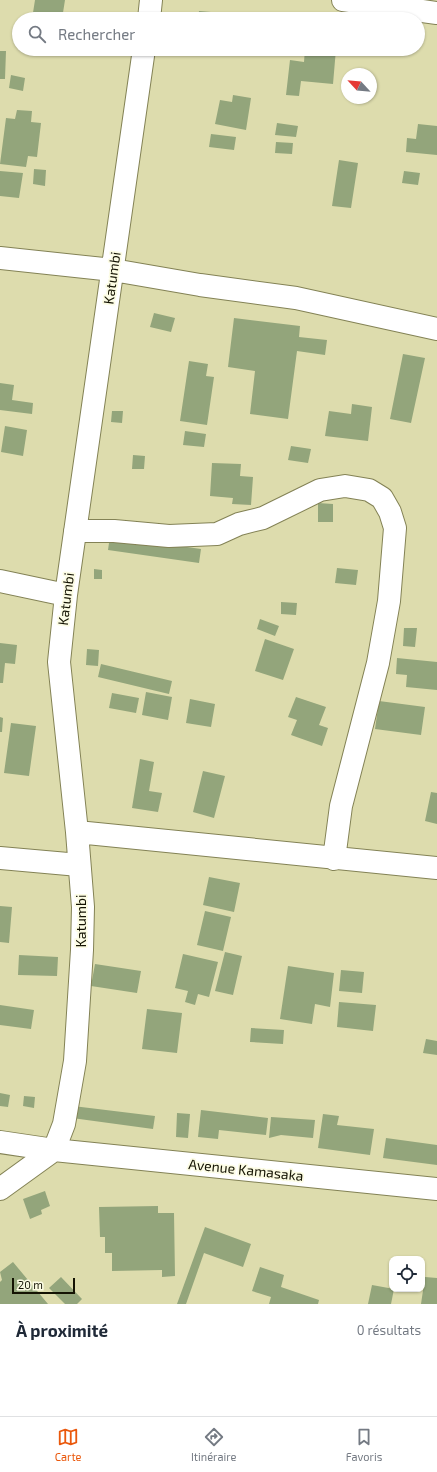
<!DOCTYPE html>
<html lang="fr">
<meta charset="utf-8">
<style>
:root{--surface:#fff;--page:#f6f6f7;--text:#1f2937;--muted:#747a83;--line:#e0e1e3;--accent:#ea580c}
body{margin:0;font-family:"Exo 2",sans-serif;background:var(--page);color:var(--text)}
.controls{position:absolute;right:12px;bottom:12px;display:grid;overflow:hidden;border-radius:8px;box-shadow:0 1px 3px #0004}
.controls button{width:36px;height:36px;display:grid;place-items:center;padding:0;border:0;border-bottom:1px solid var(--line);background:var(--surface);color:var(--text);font:20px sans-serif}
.compass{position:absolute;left:341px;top:68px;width:36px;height:36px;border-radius:50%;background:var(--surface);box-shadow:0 1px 3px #0004;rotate:296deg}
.scale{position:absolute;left:12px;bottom:10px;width:63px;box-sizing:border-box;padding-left:4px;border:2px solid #141303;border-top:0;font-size:11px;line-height:14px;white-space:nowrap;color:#141303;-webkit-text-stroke:3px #fcfce4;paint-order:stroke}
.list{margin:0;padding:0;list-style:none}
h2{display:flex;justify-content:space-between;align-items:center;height:52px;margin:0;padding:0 16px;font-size:17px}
h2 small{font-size:13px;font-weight:400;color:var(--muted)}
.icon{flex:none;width:22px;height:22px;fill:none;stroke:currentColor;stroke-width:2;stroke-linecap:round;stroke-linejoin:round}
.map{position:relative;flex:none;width:437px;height:1304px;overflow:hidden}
.search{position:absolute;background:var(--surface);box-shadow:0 1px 3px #0004;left:12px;right:12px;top:12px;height:44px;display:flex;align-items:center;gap:10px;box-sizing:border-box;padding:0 14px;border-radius:22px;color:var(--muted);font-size:15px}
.sheet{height:112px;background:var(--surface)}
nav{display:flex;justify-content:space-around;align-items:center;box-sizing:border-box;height:56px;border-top:1px solid var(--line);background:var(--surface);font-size:11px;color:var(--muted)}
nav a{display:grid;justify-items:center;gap:2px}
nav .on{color:var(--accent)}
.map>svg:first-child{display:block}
</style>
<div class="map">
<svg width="437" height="1304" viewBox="0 0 437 1304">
<rect width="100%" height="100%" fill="#dddcad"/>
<path fill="#93a57b" d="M35,0h30l-3,19h-30z
M199,11l24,2 -1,6h-24z
M27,49h39l-1,7 -38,-6z
M305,49h31l-3,35 -32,-3 -2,15 -13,-1 4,-35 14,2z
M0,51h6l-1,28h-5z
M11,75l14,3 -2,13 -14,-3z
M233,95l18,3 -5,32 -31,-6 5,-24 12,2z
M17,110l15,1 -1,11 10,1 -4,34 -9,-1 -2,11 -26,-3 6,-46 9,1z
M277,123l21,3 -2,11 -21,-2z
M418,124l19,2v29l-31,-3 1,-14 9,1z
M211,134l25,3 -2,13 -25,-3z
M276,142l17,1 -1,11 -17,-1z
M339,160l19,3 -7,45 -19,-2z
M34,169l12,1 -1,16 -12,-2z
M0,171l23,2 -4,25 -19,-2z
M404,171l16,2 -2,12 -16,-2z
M154,313l21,5 -4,14 -21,-5z
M234,318l66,8 -1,11 28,3 -2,15 -28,-4 -9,68 -38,-5 5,-43 -27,-4z
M403,354l22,4 -14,65 -21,-4z
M189,361l19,3 -2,12 8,1 -7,48 -27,-4z
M0,383l14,2 -2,15 21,3 -1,11 -32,-4z
M352,404l20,3 -4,34 -43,-5 4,-25 22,3z
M112,411h11l-1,12 -11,-1z
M5,426l22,4 -4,26 -22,-4z
M185,431l21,3 -2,13 -21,-2z
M291,446l20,3 -3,14 -20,-3z
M133,455l12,1 -1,13h-12z
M212,463l29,1 -1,12 13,1 -2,28 -19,-1 1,-6 -23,-2z
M318,503l15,1v18h-15z
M110,536l91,13 -2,14 -91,-13z
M337,568l21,2 -2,15 -21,-2z
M94,569l8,1v9h-8z
M281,602l16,1 -1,12 -15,-1z
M260,619l19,7 -4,10 -18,-7z
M404,628h13l-2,19 -12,-1z
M265,639l29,10 -11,31 -28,-9z
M0,643l17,2 -2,19 -10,-1 -2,20h-3z
M87,649l12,1 -1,16 -12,-1z
M397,658l40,4v28l-31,-3 1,-12 -11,-1z
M101,664l71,17 -3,13 -71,-17z
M146,692l26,5 -4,23 -26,-5z
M112,693l27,5 -3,15 -27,-5z
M296,697l30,10 -7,18 9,3 -6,18 -31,-11 6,-15 -9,-3z
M190,699l25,5 -4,23 -25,-4z
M379,701l46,6 -4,28 -46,-6z
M0,717l3,1 -1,14h-2z
M11,723l25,3 -7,50 -25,-3z
M140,759l14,3 -5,29 13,2 -4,19 -26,-4z
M203,771l22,5 -11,42 -21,-6z
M431,792l6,1v31l-12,-3z
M209,877l31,6 -6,29 -31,-7z
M0,906l12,1 -3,36 -9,-1z
M205,911l26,6 -8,34 -26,-6z
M225,952l17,4 -9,39 -18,-4z
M183,954l35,8 -9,35 -11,-3 -3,11 -10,-3 3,-11 -13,-3z
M19,955l39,2 -1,19 -39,-1z
M95,964l46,7 -4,22 -46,-7z
M288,966l46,7 -4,34 -15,-3 -3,20 -32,-5z
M341,970l23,2 -2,21 -23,-2z
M339,1002l37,3 -3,26 -36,-4z
M0,1005l34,5 -3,19 -31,-4z
M147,1009l35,4 -5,40 -35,-4z
M251,1028l33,2 -1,14 -33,-2z
M426,1039l11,2v14l-14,-2z
M0,1093l10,2 -2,12 -8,-1z
M24,1096l11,1 -1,11 -11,-2z
M73,1106l82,10 -2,13 -81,-11z
M201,1110l67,8 -2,17 -47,-5 -1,9 -20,-2z
M177,1113l13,1 -2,24 -12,-1z
M323,1114l16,2 -2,9 37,4 -4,26 -52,-7z
M271,1117l44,3 -2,18 -32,-3 -12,3z
M386,1138l51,7v20l-54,-7z
M45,1191l5,15 -9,4 1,4 -12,5 -7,-20z
M158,1206v7h16l1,63 -13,1v-7l-50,1v-18h-7v-16h-5l-1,-30z
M205,1227l46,17 -8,23 -39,-14 -18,51h-9z
M13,1262l35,42h-48v-22l2,-2 -2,-8z
M260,1267l24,8 -3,12 38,13 -1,4h-49l2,-7 -19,-6z
M61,1277l21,22 -5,5h-12l-16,-16z
M425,1277l12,1v26h-16z
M372,1285l22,4 -3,15h-23z"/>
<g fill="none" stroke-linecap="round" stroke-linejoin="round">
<g stroke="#838255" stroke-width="24">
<path id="minor" d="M343,0l94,13
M149,19l2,-19
M0,258l113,12 87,15 96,13 141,31
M75,531h39l55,5 48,-2 22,-10 24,-6 57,-28 25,-4 24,4 13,8 8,14 5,16 -6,73 -11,62 -37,143 -7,53
M0,581l66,14
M77,832l360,36
M0,858l79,7
M0,1142l54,8 383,39
M54,1150l10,-26 11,-63 7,-111 1,-43 -6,-75 -18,-170 7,-67 78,-546
M0,1189l54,-39"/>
</g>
<use href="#minor" stroke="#fff" stroke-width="22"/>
</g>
<g text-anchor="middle" stroke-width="3.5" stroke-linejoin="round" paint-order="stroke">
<g font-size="14" fill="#141303" stroke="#fcfce4">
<text transform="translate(112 278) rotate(-82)" y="5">Katumbi</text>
<text transform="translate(66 599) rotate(-83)" y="5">Katumbi</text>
<text transform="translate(81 921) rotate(-90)" y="5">Katumbi</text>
<text transform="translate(246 1170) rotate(6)" y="5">Avenue Kamasaka</text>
</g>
</g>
</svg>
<div class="controls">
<button><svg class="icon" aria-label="locate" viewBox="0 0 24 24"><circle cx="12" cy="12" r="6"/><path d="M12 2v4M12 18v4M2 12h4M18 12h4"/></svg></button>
</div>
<svg class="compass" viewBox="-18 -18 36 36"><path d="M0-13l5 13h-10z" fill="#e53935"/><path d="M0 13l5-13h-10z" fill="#747a83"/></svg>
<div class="scale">20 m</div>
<div class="search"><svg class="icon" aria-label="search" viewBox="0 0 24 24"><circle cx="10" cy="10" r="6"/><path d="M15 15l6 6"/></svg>Rechercher</div>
</div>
<section class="sheet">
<h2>À proximité<small>0 résultats</small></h2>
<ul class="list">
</ul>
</section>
<nav>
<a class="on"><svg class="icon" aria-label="map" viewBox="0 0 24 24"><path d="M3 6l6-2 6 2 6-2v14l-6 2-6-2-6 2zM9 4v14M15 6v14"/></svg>Carte</a>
<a><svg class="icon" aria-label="directions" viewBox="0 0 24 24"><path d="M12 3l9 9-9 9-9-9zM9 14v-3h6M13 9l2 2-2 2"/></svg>Itinéraire</a>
<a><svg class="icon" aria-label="saved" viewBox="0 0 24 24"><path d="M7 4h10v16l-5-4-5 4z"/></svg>Favoris</a>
</nav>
